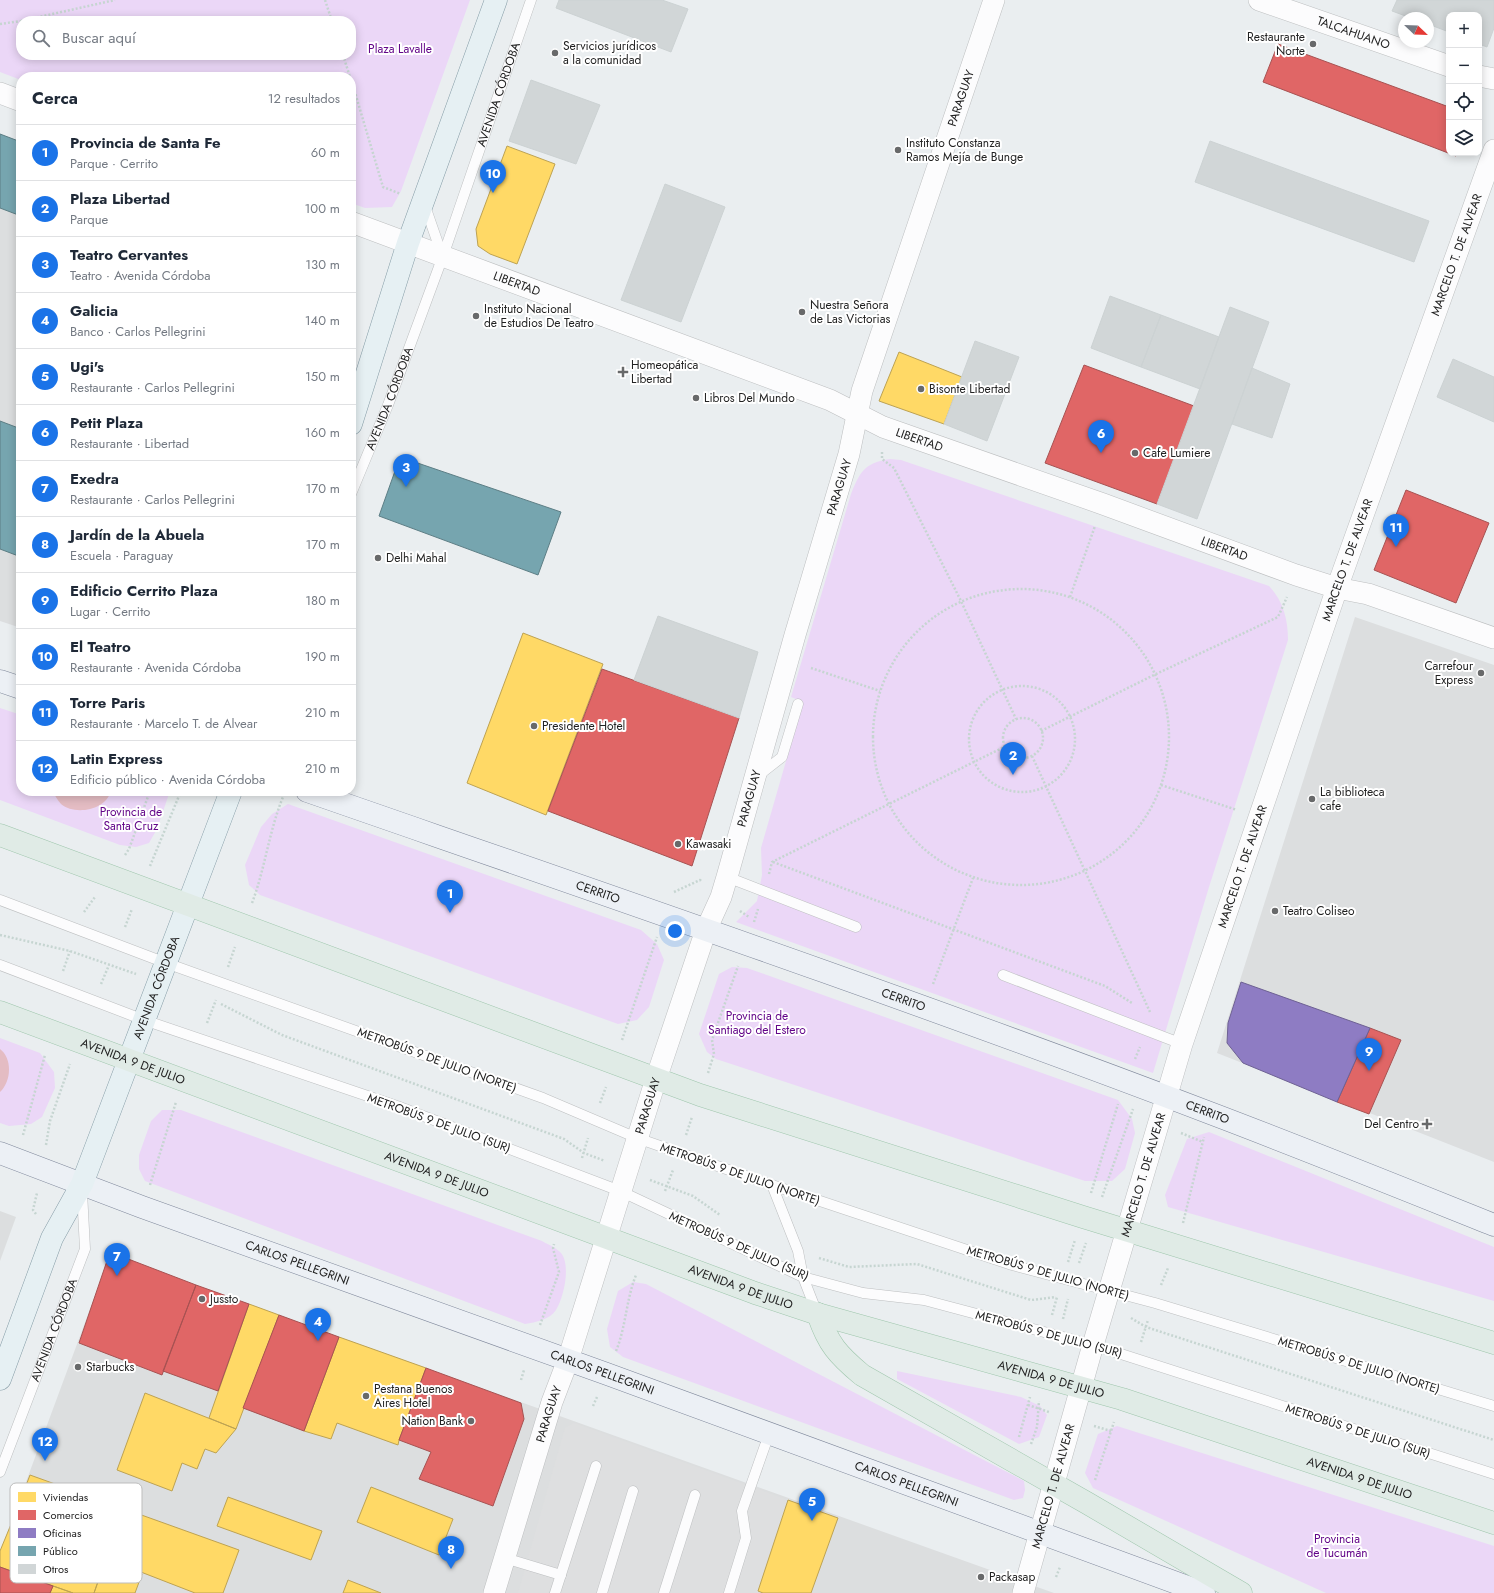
<!DOCTYPE html>
<html lang="es">
<meta charset="utf-8">
<style>
:root{--surface:#fff;--page:#f2f2f3;--text:#1f2937;--muted:#747a83;--line:#e0e1e3;--accent:#1a73e8}
body{margin:0;font-family:Jost,sans-serif;background:var(--page);color:var(--text)}
.controls{position:absolute;right:12px;top:12px;display:grid;overflow:hidden;border-radius:8px;box-shadow:0 2px 10px #0003}
.controls button{width:36px;height:36px;display:grid;place-items:center;padding:0;border:0;border-bottom:1px solid var(--line);background:var(--surface);color:var(--text);font:20px sans-serif}
.compass{position:absolute;left:1398px;top:12px;width:36px;height:36px;border-radius:50%;background:var(--surface);box-shadow:0 2px 10px #0003;rotate:113deg}
.you{position:absolute;left:675px;top:931px;width:14px;height:14px;margin:-10px;border:3px solid #fff;border-radius:50%;background:#1a73e8;box-shadow:0 0 0 6px #1a73e833}
.badge{display:grid;place-items:center;width:26px;height:26px;border-radius:50%;background:var(--accent);color:#fff;font-size:13px;font-weight:700}
.pin{position:absolute;translate:-50% -33px;filter:drop-shadow(0 1px 2px #0008)}
.pin::after{content:'';position:absolute;top:21px;width:14px;height:12px;background:inherit;clip-path:polygon(0 0,100% 0,50% 100%)}
.list{margin:0;padding:0;list-style:none}
h2{display:flex;justify-content:space-between;align-items:center;height:52px;margin:0;padding:0 16px;font-size:17px}
h2 small{font-size:13px;font-weight:400;color:var(--muted)}
.list li{display:grid;grid-template-columns:26px 1fr auto;gap:12px;align-items:center;box-sizing:border-box;height:56px;padding:0 16px;border-top:1px solid var(--line)}
.list b{display:block;font-size:15px;white-space:nowrap}
.list p{margin:0;font-size:13px;white-space:nowrap;color:var(--muted)}
.list em{font-size:13px;font-style:normal;color:var(--muted)}
.icon{flex:none;width:22px;height:22px;fill:none;stroke:currentColor;stroke-width:2;stroke-linecap:round;stroke-linejoin:round}
.map{position:relative;flex:none;width:1494px;height:1593px;overflow:hidden}
.search{position:absolute;background:var(--surface);box-shadow:0 2px 10px #0003;left:16px;top:16px;width:340px;height:44px;display:flex;align-items:center;gap:10px;box-sizing:border-box;padding:0 14px;border-radius:16px;color:var(--muted);font-size:15px}
.panel{position:absolute;background:var(--surface);box-shadow:0 2px 10px #0003;left:16px;top:72px;width:340px;height:724px;border-radius:16px}
.map>svg:first-child{display:block}
</style>
<div class="map">
<svg width="1494" height="1593" viewBox="0 0 1494 1593">
<rect width="100%" height="100%" fill="#eaeef0"/>
<path fill="#dcdedf" d="M0,134l21,8v486l-21,-7z
M1355,617l139,48v497l-277,-109z
M0,1211l16,6 -16,44z
M110,1255l944,338h-1054v-41z"/>
<path fill="#ebd7f7" fill-rule="evenodd" d="M0,0h470l-69,191 -9,16 -27,1 -14,-5v-126h-330v3l-21,-8zM21,21h330v34h-330z
M890,459l11,1 368,126c14,15 19,33 19,54l-79,247 -56,186 -417,-151 21,-21 5,-26 -1,-27 42,-146 -12,-5 60,-203c9,-22 13,-31 39,-35z
M0,708l21,7v76h149l-13,38 -8,14 -13,4 -16,-2 -120,-45z
M288,804l353,126 16,14 7,16 -15,47 -12,13 -19,4 -358,-129 -11,-10 -4,-20 16,-38 11,-13z
M732,967l15,1 371,132 14,19 3,14 -10,36 -13,12h-27l-369,-122 -9,-7 -8,-18 20,-60z
M0,1038l40,15 14,19 1,16 -13,29 -11,7 -22,2 -9,-3z
M162,1110h19l361,131c5,3 15,7 19,12 10,12 3,44 -5,57 -7,10 -20,12 -31,14l-380,-143 -6,-12v-14l12,-34z
M1209,1132l285,115v54l-326,-94 -3,-12 22,-56z
M633,1282l13,2 378,197 1,9 -2,8 -9,2 -391,-143 -13,-10 -3,-18 11,-38z
M897,1371l124,26 19,9 7,9 -8,22 -20,7 -122,-65z
M1117,1426l377,120v47h-168l-233,-105 -8,-15 13,-39z"/>
<path fill="#dedfe0" d="M574,1423l214,77 -30,93h-240l47,-165z"/>
<path fill="#e4bcc3" d="M52,791h59c-5,19 -36,25 -50,13 -3,-3 -6,-9 -9,-13z
M0,1049c13,10 11,33 0,43z"/>
<path fill="#ffd966" stroke="#bda252" d="M507,146l48,18 -38,100 -27,-10 -12,-8 -2,-17z
M899,352l63,25 -18,47 -65,-23z
M523,633l80,31 -57,151 -79,-32z
M249,1304l30,11 -43,114 -27,-11z
M339,1337l87,31 -27,72 -1,5 -61,-22 -6,16 -27,-8z
M145,1393l91,36 -20,24 -11,-4 -8,20 -15,-6 -10,28 -55,-21z
M30,1475l209,75 -16,43h-28l-183,-71z
M371,1487l82,32 -14,36 -82,-33z
M228,1497l94,34 -11,29 -94,-34z
M788,1500l50,18 -27,75h-48l-5,-2z
M12,1522l94,37 -12,34h-21l-73,-26v-16z
M106,1559l36,15 -7,19h-41z
M348,1580l33,13h-38z
M53,1586l20,7h-23z"/>
<path fill="#e06666" stroke="#a75252" d="M1278,44l171,63v46h8l-1,3 -193,-74z
M1084,365l110,41 -37,98 -112,-41z
M1406,490l83,33 -33,80 -82,-33z
M602,669l137,49 -47,148 -144,-55z
M1370,1028l31,12 -32,74 -32,-12z
M110,1252l86,33 -34,90 -83,-32z
M196,1285l53,19 -31,87 -55,-20z
M279,1315l60,22 -35,94 -61,-23z
M426,1368l95,35 3,16 -31,87 -74,-27 12,-27 -32,-12z
M0,1567l53,19 -3,7h-50z"/>
<path fill="#8e7cc3" stroke="#6e6193" d="M1241,982l129,46 -33,74 -94,-39 -16,-20 1,-20z"/>
<path fill="#76a5af" stroke="#5d7e85" d="M0,134l21,8v74l-21,-8z
M0,421l21,8v128l-21,-8z
M400,457l161,55 -23,63 -159,-59z"/>
<path fill="#d1d6d7" stroke="#ccd2d3" d="M559,0h103l26,9 -17,43 -115,-44z
M1397,0h97v28l-7,19 -8,-3v-29h-30v17l-21,-8v-6h-17l-19,-7z
M531,80l69,25 -24,59 -67,-23z
M1210,141l219,80 -15,41 -219,-80z
M665,184l60,23 -44,115 -60,-22z
M1110,296l51,19 -20,52 -50,-19z
M1230,307l39,15 -72,197 -40,-15z
M1161,315l58,22 -19,52 -59,-22z
M975,341l44,16 -32,84 -43,-17z
M1453,359l41,18v45l-57,-25z
M1252,368l38,16 -18,54 -40,-14z
M658,616l100,36 -19,66 -105,-38z"/>
<g fill="none" stroke-linecap="round" stroke-linejoin="round">
<g stroke="#bdbfc0" stroke-width="11">
<g id="lane">
<path d="M425,206l17,49"/>
<path id="s1" d="M351,494l37,-89 55,-149 88,-256"/>
<path d="M759,775l23,-18 16,-53"/>
<path d="M727,877l129,50"/>
<path d="M0,900l166,63 377,135 94,40 135,47 240,80 143,38 339,103"/>
<path d="M0,965l144,55 253,86 223,85 183,86 60,16 61,7 169,45 401,129"/>
<path d="M1003,975l179,69"/>
<path d="M772,1185l26,66 5,26 14,36"/>
<path id="s2" d="M0,1472l85,-223 -3,-57"/>
<path d="M505,1558l56,17"/>
<path d="M555,1593l41,-127"/>
<path d="M602,1593l31,-102"/>
<path d="M664,1593l31,-98"/>
<path d="M729,1593l17,-55 -4,-27 27,-77"/>
</g>
</g>
<g stroke="#bdbfc0" stroke-width="22">
<g id="street">
<path id="s3" d="M1259,0l190,66"/>
<path d="M1479,76l15,3"/>
<path d="M0,93l21,8"/>
<path id="s4" d="M351,222l479,178 53,27 220,77 193,71 41,13 31,6 126,44"/>
<path id="s5" d="M494,1593l58,-191 16,-42 88,-281 50,-149 15,-33 6,-20 68,-242 54,-181 13,-63 132,-391"/>
<path id="s6" d="M1023,1593l70,-248 89,-301 155,-456 157,-438"/>
</g>
</g>
<g stroke="#80899c" stroke-width="23">
<g id="secondary">
<path d="M0,681l21,7"/>
<path id="s7" d="M307,791c302,105 604,208 903,322 95,36 189,74 284,112"/>
<path id="s8" d="M0,1153l142,54 465,167 597,219"/>
</g>
</g>
<g stroke="#869da7" stroke-width="23">
<g id="primary">
<path d="M351,424l57,-181 88,-243"/>
<path id="s9" d="M0,1379l52,-141 30,-54 149,-393"/>
</g>
</g>
<g stroke="#9ec6ac" stroke-width="23">
<g id="highway">
<path d="M0,835l700,260 383,122 411,126"/>
<path id="s10" d="M0,1012l755,281 63,21 304,85 372,124"/>
<path d="M818,1314c10,30 20,41 44,61l225,128 154,90"/>
</g>
</g>
<path stroke="#c6d5d1" stroke-width="2.5" stroke-dasharray="2 2" stroke-linecap="butt" d="M325,0l7,21
M21,21l94,-21
M0,24l21,-3
M343,55l7,22
M351,79l32,108 18,7
M882,452v7l12,9 67,133 55,118
M873 737a148 148 0 1 1 296 0a148 148 0 1 1-296 0Z
M1070,597l25,-71
M811,668l69,23
M969 739a53 53 0 1 1 106 0a53 53 0 1 1-106 0Z
M1003 738a20 20 0 1 1 40 0a20 20 0 1 1-40 0Z
M1041,731l115,-57 122,-57 9,-20
M1032,756l118,256
M1161,785l76,25
M125,855l4,-6 21,-58
M773,862l332,124 27,17
M150,866l31,-75
M769,874l3,-12 232,-115
M674,892l26,-12 1,1
M252,903c13,-34 17,-72 31,-106
M740,911l9,6
M84,912l11,-15
M754,922l4,-13
M125,927l7,-18
M0,935l70,16 66,23
M228,967l7,-20
M63,971l7,-20
M101,984l8,-19
M933,984l40,-106
M221,1004l61,31 282,104 20,14 21,8
M207,1023l9,-23
M622,1040l35,-103
M1135,1059l5,-12
M708,1073l6,-19 -2,-14 26,-74
M600,1103l6,-16
M1181,1133l22,9
M23,1135l22,-80
M686,1135l6,-18
M46,1145l4,-24 20,-57
M582,1158l6,-20
M650,1180l43,16 27,19
M150,1185l26,-83
M665,1191l8,-21
M1091,1193l27,-89
M1102,1197l31,-88
M36,1214l-3,-4 4,-17
M1183,1223l21,-86
M819,1258l30,9 68,-3 114,36 25,-3
M1068,1262l7,-22
M1079,1263l7,-20
M1161,1285l7,-17
M1052,1315l5,-18
M1131,1318l15,9 348,113
M1063,1319l5,-20
M540,1325l19,-53 -6,-24 1,-4
M1141,1342l7,-22
M616,1351c10,-24 10,-51 20,-76
M521,1380l3,-10
M1028,1405l21,7
M593,1406l4,-9
M1094,1426l17,5
M1019,1437l11,-40
M1031,1444l6,-17 2,-26
M1095,1480l19,-58
M1056,1577l4,-10"/>
<use href="#lane" stroke="#fcfcfd" stroke-width="10"/>
<use href="#street" stroke="#fcfcfd" stroke-width="21"/>
<use href="#secondary" stroke="#ecf0f5" stroke-width="22"/>
<use href="#primary" stroke="#e6f0f3" stroke-width="22"/>
<use href="#highway" stroke="#e0ebe6" stroke-width="22"/>
</g>
<g fill="#68696a" stroke="#fff" stroke-width="1.5">
<circle cx="1313" cy="44" r="4"/>
<circle cx="555" cy="53" r="4"/>
<circle cx="898" cy="150" r="4"/>
<circle cx="802" cy="312" r="4"/>
<circle cx="476" cy="316" r="4"/>
<path d="M621 366h4v4h4v4h-4v4h-4v-4h-4v-4h4z"/>
<circle cx="921" cy="389" r="4"/>
<circle cx="696" cy="398" r="4"/>
<circle cx="1135" cy="453" r="4"/>
<circle cx="378" cy="558" r="4"/>
<circle cx="1481" cy="673" r="4"/>
<circle cx="534" cy="726" r="4"/>
<circle cx="1312" cy="799" r="4"/>
<circle cx="678" cy="844" r="4"/>
<circle cx="1275" cy="911" r="4"/>
<path d="M1425 1118h4v4h4v4h-4v4h-4v-4h-4v-4h4z"/>
<circle cx="202" cy="1299" r="4"/>
<circle cx="78" cy="1367" r="4"/>
<circle cx="366" cy="1396" r="4"/>
<circle cx="471" cy="1421" r="4"/>
<circle cx="981" cy="1577" r="4"/>
</g>
<g text-anchor="middle" stroke-width="4" stroke-linejoin="round" paint-order="stroke">
<g font-size="12" fill="#222" stroke="#fff">
<text dy="4" stroke="none"><textPath href="#s3" startOffset="100">TALCAHUANO</textPath></text>
<text dy="4" stroke="none"><textPath href="#s1" startOffset="426">AVENIDA CÓRDOBA</textPath></text>
<text dy="4" stroke="none"><textPath href="#s5" startOffset="1567">PARAGUAY</textPath></text>
<text dy="4" stroke="none"><textPath href="#s6" startOffset="1407">MARCELO T. DE ALVEAR</textPath></text>
<text dy="4" stroke="none"><textPath href="#s4" startOffset="177">LIBERTAD</textPath></text>
<text dy="4" stroke="none"><textPath href="#s1" startOffset="103">AVENIDA CÓRDOBA</textPath></text>
<text dy="4" stroke="none"><textPath href="#s4" startOffset="609">LIBERTAD</textPath></text>
<text dy="4" stroke="none"><textPath href="#s5" startOffset="1159">PARAGUAY</textPath></text>
<text dy="4" stroke="none"><textPath href="#s4" startOffset="933">LIBERTAD</textPath></text>
<text dy="4" stroke="none"><textPath href="#s6" startOffset="1083">MARCELO T. DE ALVEAR</textPath></text>
<text dy="4" stroke="none"><textPath href="#s5" startOffset="835">PARAGUAY</textPath></text>
<text dy="4" stroke="none"><textPath href="#s6" startOffset="759">MARCELO T. DE ALVEAR</textPath></text>
<text dy="4" stroke="none"><textPath href="#s7" startOffset="308">CERRITO</textPath></text>
<text dy="4" stroke="none"><textPath href="#s9" startOffset="422">AVENIDA CÓRDOBA</textPath></text>
<text dy="4" stroke="none"><textPath href="#s7" startOffset="632">CERRITO</textPath></text>
<text transform="translate(437 1060) rotate(20)" y="4">METROBÚS 9 DE JULIO (NORTE)</text>
<text dy="4" stroke="none"><textPath href="#s10" startOffset="142">AVENIDA 9 DE JULIO</textPath></text>
<text dy="4" stroke="none"><textPath href="#s5" startOffset="511">PARAGUAY</textPath></text>
<text dy="4" stroke="none"><textPath href="#s7" startOffset="956">CERRITO</textPath></text>
<text transform="translate(439 1123) rotate(20)" y="4">METROBÚS 9 DE JULIO (SUR)</text>
<text dy="4" stroke="none"><textPath href="#s10" startOffset="466">AVENIDA 9 DE JULIO</textPath></text>
<text transform="translate(740 1174) rotate(19)" y="4">METROBÚS 9 DE JULIO (NORTE)</text>
<text dy="4" stroke="none"><textPath href="#s6" startOffset="435">MARCELO T. DE ALVEAR</textPath></text>
<text transform="translate(739 1246) rotate(24)" y="4">METROBÚS 9 DE JULIO (SUR)</text>
<text dy="4" stroke="none"><textPath href="#s8" startOffset="317">CARLOS PELLEGRINI</textPath></text>
<text transform="translate(1048 1273) rotate(16)" y="4">METROBÚS 9 DE JULIO (NORTE)</text>
<text dy="4" stroke="none"><textPath href="#s10" startOffset="790">AVENIDA 9 DE JULIO</textPath></text>
<text dy="4" stroke="none"><textPath href="#s2" startOffset="152">AVENIDA CÓRDOBA</textPath></text>
<text transform="translate(1049 1334) rotate(15)" y="4">METROBÚS 9 DE JULIO (SUR)</text>
<text transform="translate(1359 1365) rotate(17)" y="4">METROBÚS 9 DE JULIO (NORTE)</text>
<text dy="4" stroke="none"><textPath href="#s8" startOffset="641">CARLOS PELLEGRINI</textPath></text>
<text dy="4" stroke="none"><textPath href="#s10" startOffset="1114">AVENIDA 9 DE JULIO</textPath></text>
<text dy="4" stroke="none"><textPath href="#s5" startOffset="187">PARAGUAY</textPath></text>
<text transform="translate(1358 1431) rotate(18)" y="4">METROBÚS 9 DE JULIO (SUR)</text>
<text dy="4" stroke="none"><textPath href="#s10" startOffset="1438">AVENIDA 9 DE JULIO</textPath></text>
<text dy="4" stroke="none"><textPath href="#s8" startOffset="965">CARLOS PELLEGRINI</textPath></text>
<text dy="4" stroke="none"><textPath href="#s6" startOffset="111">MARCELO T. DE ALVEAR</textPath></text>
</g>
<g font-size="12" fill="#222" stroke="#fff" text-anchor="start">
<text x="1305" y="41" text-anchor="end">Restaurante<tspan x="1305" dy="14">Norte</tspan></text>
<text x="563" y="50">Servicios jurídicos<tspan x="563" dy="14">a la comunidad</tspan></text>
<text x="906" y="147">Instituto Constanza<tspan x="906" dy="14">Ramos Mejía de Bunge</tspan></text>
<text x="810" y="309">Nuestra Señora<tspan x="810" dy="14">de Las Victorias</tspan></text>
<text x="484" y="313">Instituto Nacional<tspan x="484" dy="14">de Estudios De Teatro</tspan></text>
<text x="631" y="369">Homeopática<tspan x="631" dy="14">Libertad</tspan></text>
<text x="929" y="393">Bisonte Libertad</text>
<text x="704" y="402">Libros Del Mundo</text>
<text x="1143" y="457">Cafe Lumiere</text>
<text x="386" y="562">Delhi Mahal</text>
<text x="1473" y="670" text-anchor="end">Carrefour<tspan x="1473" dy="14">Express</tspan></text>
<text x="542" y="730">Presidente Hotel</text>
<text x="1320" y="796">La biblioteca<tspan x="1320" dy="14">cafe</tspan></text>
<text x="686" y="848">Kawasaki</text>
<text x="1283" y="915">Teatro Coliseo</text>
<text x="1419" y="1128" text-anchor="end">Del Centro</text>
<text x="210" y="1303">Jussto</text>
<text x="86" y="1371">Starbucks</text>
<text x="374" y="1393">Pestana Buenos<tspan x="374" dy="14">Aires Hotel</tspan></text>
<text x="463" y="1425" text-anchor="end">Nation Bank</text>
<text x="989" y="1581">Packasap</text>
</g>
<g font-size="12" fill="#630689" stroke="#fff">
<text x="400" y="53">Plaza Lavalle</text>
<text x="131" y="816">Provincia de<tspan x="131" dy="14">Santa Cruz</tspan></text>
<text x="757" y="1020">Provincia de<tspan x="757" dy="14">Santiago del Estero</tspan></text>
<text x="1337" y="1543">Provincia<tspan x="1337" dy="14">de Tucumán</tspan></text>
</g>
</g>
<rect x="10" y="1483" width="132" height="100" rx="6" fill="#fff" stroke="#bdbdbd" stroke-width="1"/>
<rect x="18" y="1492" width="18" height="10" fill="#ffd966"/>
<rect x="18" y="1510" width="18" height="10" fill="#e06666"/>
<rect x="18" y="1528" width="18" height="10" fill="#8e7cc3"/>
<rect x="18" y="1546" width="18" height="10" fill="#76a5af"/>
<rect x="18" y="1564" width="18" height="10" fill="#d1d6d7"/>
<g font-size="11" fill="#222">
<text x="43" y="1501">Viviendas</text>
<text x="43" y="1519">Comercios</text>
<text x="43" y="1537">Oficinas</text>
<text x="43" y="1555">Público</text>
<text x="43" y="1573">Otros</text>
</g>
</svg>
<div class="controls">
<button>+</button>
<button>−</button>
<button><svg class="icon" aria-label="locate" viewBox="0 0 24 24"><circle cx="12" cy="12" r="6"/><path d="M12 2v4M12 18v4M2 12h4M18 12h4"/></svg></button>
<button><svg class="icon" aria-label="layers" viewBox="0 0 24 24"><path d="M12 4l9 5-9 5-9-5zM3 14l9 5 9-5"/></svg></button>
</div>
<svg class="compass" viewBox="-18 -18 36 36"><path d="M0-13l5 13h-10z" fill="#e53935"/><path d="M0 13l5-13h-10z" fill="#747a83"/></svg>
<div class="you"></div>
<div class="pin badge" style="left:450px;top:913px">1</div>
<div class="pin badge" style="left:1013px;top:775px">2</div>
<div class="pin badge" style="left:406px;top:487px">3</div>
<div class="pin badge" style="left:318px;top:1341px">4</div>
<div class="pin badge" style="left:812px;top:1521px">5</div>
<div class="pin badge" style="left:1101px;top:453px">6</div>
<div class="pin badge" style="left:117px;top:1276px">7</div>
<div class="pin badge" style="left:451px;top:1569px">8</div>
<div class="pin badge" style="left:1369px;top:1071px">9</div>
<div class="pin badge" style="left:493px;top:193px">10</div>
<div class="pin badge" style="left:1396px;top:547px">11</div>
<div class="pin badge" style="left:45px;top:1461px">12</div>
<div class="search"><svg class="icon" aria-label="search" viewBox="0 0 24 24"><circle cx="10" cy="10" r="6"/><path d="M15 15l6 6"/></svg>Buscar aquí</div>
<section class="panel">
<h2>Cerca<small>12 resultados</small></h2>
<ul class="list">
<li><span class="badge">1</span><div><b>Provincia de Santa Fe</b><p>Parque · Cerrito</p></div><em>60 m</em></li>
<li><span class="badge">2</span><div><b>Plaza Libertad</b><p>Parque</p></div><em>100 m</em></li>
<li><span class="badge">3</span><div><b>Teatro Cervantes</b><p>Teatro · Avenida Córdoba</p></div><em>130 m</em></li>
<li><span class="badge">4</span><div><b>Galicia</b><p>Banco · Carlos Pellegrini</p></div><em>140 m</em></li>
<li><span class="badge">5</span><div><b>Ugi's</b><p>Restaurante · Carlos Pellegrini</p></div><em>150 m</em></li>
<li><span class="badge">6</span><div><b>Petit Plaza</b><p>Restaurante · Libertad</p></div><em>160 m</em></li>
<li><span class="badge">7</span><div><b>Exedra</b><p>Restaurante · Carlos Pellegrini</p></div><em>170 m</em></li>
<li><span class="badge">8</span><div><b>Jardín de la Abuela</b><p>Escuela · Paraguay</p></div><em>170 m</em></li>
<li><span class="badge">9</span><div><b>Edificio Cerrito Plaza</b><p>Lugar · Cerrito</p></div><em>180 m</em></li>
<li><span class="badge">10</span><div><b>El Teatro</b><p>Restaurante · Avenida Córdoba</p></div><em>190 m</em></li>
<li><span class="badge">11</span><div><b>Torre Paris</b><p>Restaurante · Marcelo T. de Alvear</p></div><em>210 m</em></li>
<li><span class="badge">12</span><div><b>Latin Express</b><p>Edificio público · Avenida Córdoba</p></div><em>210 m</em></li>
</ul>
</section>
</div>
